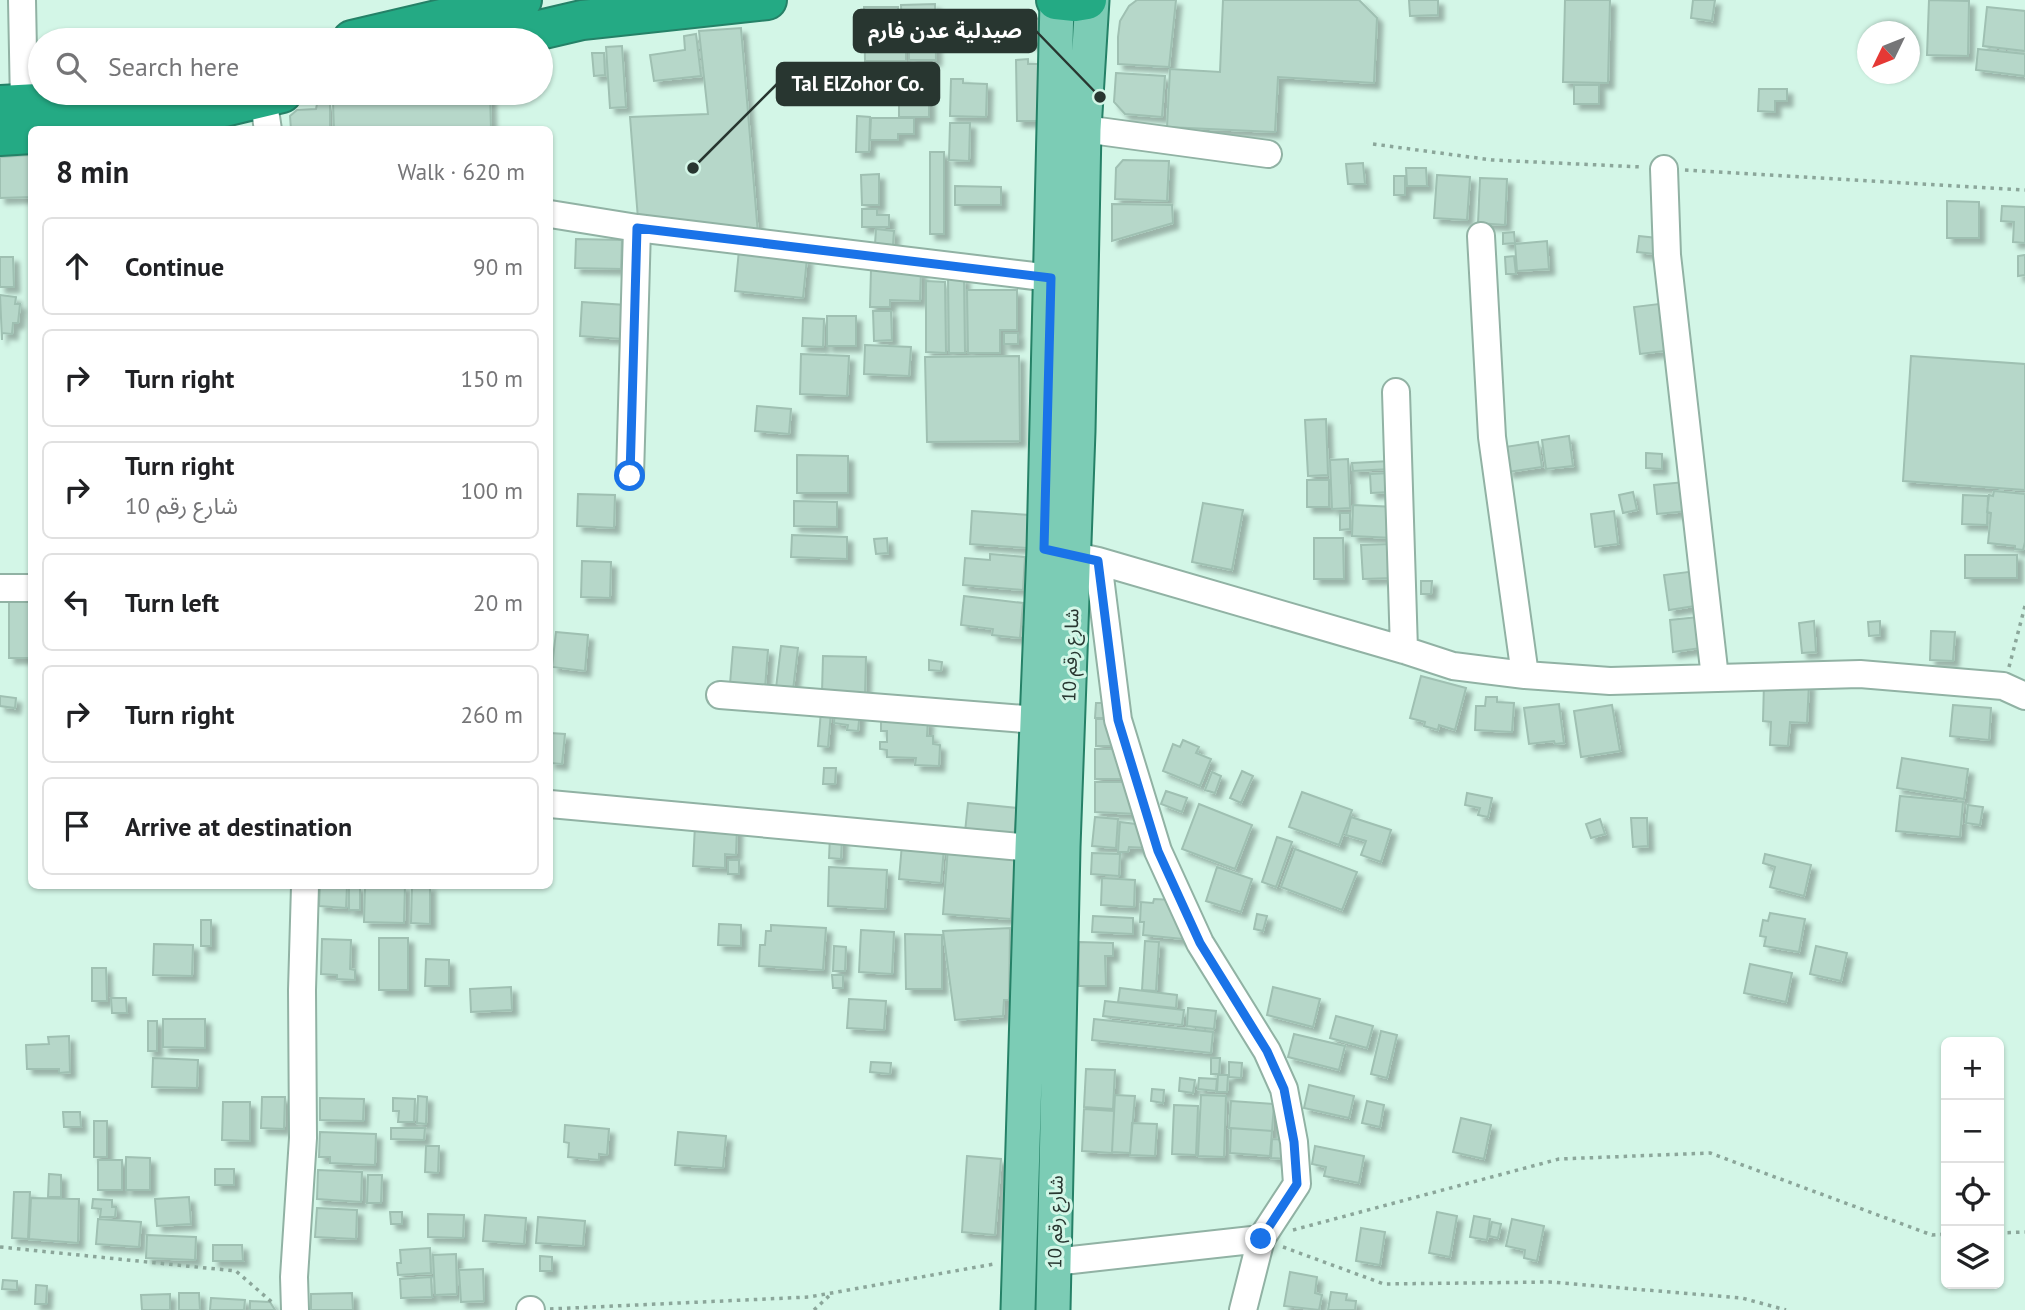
<!DOCTYPE html>
<meta charset="utf-8">
<style>
:root{--surface:#fff;--page:#f2f2f2;--text:#202124;--muted:#757577;--line:#e0e0e0}
body{margin:0;font-family:"PT Sans","Noto Sans Arabic",sans-serif;background:var(--page);color:var(--text)}
.controls{position:absolute;right:21px;bottom:21px;display:grid;overflow:hidden;border-radius:10px;box-shadow:0 2px 5px #0004}
.controls button{width:63px;height:63px;display:grid;place-items:center;padding:0;border:0;border-bottom:2px solid var(--line);background:var(--surface);color:var(--text);font:35px sans-serif}
.compass{position:absolute;left:1857px;top:21px;width:63px;height:63px;border-radius:50%;background:var(--surface);box-shadow:0 2px 5px #0004;rotate:227deg}
.stop{position:absolute;width:21px;height:21px;margin:-16px;border:5px solid #1a73e8;border-radius:50%;background:#fff}
.stop.end{background:#1a73e8;border-color:#fff;box-shadow:0 2px 7px #0008}
.list{margin:0;padding:0;list-style:none}
h2{display:flex;justify-content:space-between;align-items:center;height:91px;margin:0;padding:0 28px;font-size:30px}
h2 small{font-size:23px;font-weight:400;color:var(--muted)}
.list li{display:grid;grid-template-columns:46px 1fr auto;gap:21px;align-items:center;box-sizing:border-box;height:98px;margin:0 14px 14px;padding:0 14px;border:2px solid var(--line);border-radius:10px}
.list b{display:block;font-size:26px;white-space:nowrap}
.list p{margin:0;font-size:23px;white-space:nowrap;color:var(--muted)}
.list em{font-size:23px;font-style:normal;color:var(--muted)}
.icon{flex:none;width:38px;height:38px;fill:none;stroke:currentColor;stroke-width:2;stroke-linecap:round;stroke-linejoin:round}
.map{position:relative;flex:none;width:2025px;height:1310px;overflow:hidden}
.search{position:absolute;background:var(--surface);box-shadow:0 2px 5px #0004;left:28px;top:28px;width:525px;height:77px;display:flex;align-items:center;gap:18px;box-sizing:border-box;padding:0 24px;border-radius:38px;color:var(--muted);font-size:26px}
.panel{position:absolute;background:var(--surface);box-shadow:0 2px 5px #0004;left:28px;top:126px;width:525px;height:763px;border-radius:10px}
.map>svg:first-child{display:block}
</style>
<div class="map">
<svg width="2025" height="1310" viewBox="0 0 2025 1310">
<defs>
<filter id="shadow"><feDropShadow dx="5.5" dy="5.5" stdDeviation="2" flood-color="#0004"/></filter>
</defs>
<rect width="100%" height="100%" fill="#d3f6e7"/>
<path fill="#b6d7c9" stroke="#9fc0b2" stroke-width="2" filter="url(#shadow)" d="M1137,0h39l-7,67 -51,-3v-27l2,-16 9,-15z
M1223,0h136l18,18 -3,65 -96,-6 -3,55 -108,-5 3,-58 50,3z
M1409,0h29v15l-28,1z
M1565,0h45l-2,83 -45,-1z
M1693,0h22l-3,21 -21,-3z
M1929,0l40,1 -1,55 -41,-1z
M935,4l1,56h-27v-24h-7l-1,-31z
M864,7h34l1,31h7v23h-41z
M1987,7l38,4v40l-42,-5z
M1019,18l26,1 -2,25 -26,-2z
M741,28l17,206 -120,-15 -8,-102 78,-3 -9,-83z
M696,34l5,42 -47,5 -4,-26 35,-5 -1,-14z
M622,46l4,61 -16,1 -4,-61z
M1978,49l47,5v22l-49,-6z
M592,53h12l1,22 -11,1z
M1028,59v5h12v57h-23l-1,-61z
M1116,73l49,3 -3,41 -37,-3 -11,-12z
M951,79h12v4l24,1 -1,33 -36,-1z
M1574,85h25v19h-25z
M899,87h30v30h-30z
M1759,89h28v12h-12v11l-17,-1z
M390,93h100l1,37h-157l-1,-28z
M317,104h13v26h-39l-1,-14 7,-6 19,-1z
M857,116l13,1 -1,35h-13z
M871,118h43v16h-16v6h-28z
M950,123h20l-1,38 -20,-1z
M930,152h14v82h-14z
M32,155v42l-32,1v-41z
M1123,160l46,1 -2,40 -52,-2 1,-31z
M1363,163l2,21h-17l-2,-20z
M1406,168h20l1,18h-20z
M879,174v31h-17l-1,-30z
M1437,175l33,2 -3,43 -33,-2z
M1394,176h11v19h-11z
M1480,178l27,1 -2,46 -27,-2z
M955,186l46,1v18h-46z
M1947,201l32,1v36h-32z
M1112,204l60,1 1,18 -61,18z
M2002,206l23,1v36l-12,-1 1,-20 -13,-1z
M862,209h15v6h12v12h-27z
M876,229l18,2 -1,14 -18,-1z
M1514,232l1,11 -12,1v-11z
M1639,236l18,2 -2,16 -18,-2z
M576,239l46,1 -1,29 -46,-1z
M1547,241l2,28 -32,2 -2,-27z
M739,250l68,8 -4,40 -68,-7z
M2025,255v20l-7,1v-20z
M1514,256l2,18h-10l-1,-17z
M0,257h13l1,30h-14z
M871,269l50,2 -1,30 -30,-1v7h-20z
M964,277l1,76h-16l-1,-75z
M926,281l19,1 1,71 -20,-1z
M967,290h50v40h-17v23h-32z
M0,295l16,2 -1,7h5l-2,19h-5l-1,11 -10,-1v7z
M582,302l44,3 -3,34 -43,-3z
M1667,303l6,47 -33,4 -6,-47z
M873,311h18l1,29 -18,1z
M827,316h29v30h-29z
M803,318l21,1 -1,28 -21,-1z
M1004,333h14v11h-14z
M865,345l46,2 -2,29 -45,-2z
M801,354l48,2 -2,40 -47,-2z
M1019,356l1,85 -93,1 -2,-85z
M1911,356l114,8v126l-122,-9z
M757,406l34,3 -2,25 -34,-3z
M1326,419l2,56 -20,1 -3,-56z
M1569,436l4,30 -27,3 -4,-29z
M1538,442l4,25 -34,5 -3,-25z
M1646,453l16,1v15l-16,-1z
M797,455l51,1v37h-51z
M1348,459l2,49 -18,1 -2,-49z
M1390,461l1,8 -38,2 -1,-8z
M1391,473v19l-20,1 -1,-19z
M1307,480h22v27h-22z
M1685,482l3,29 -31,3 -3,-29z
M1994,491l31,3v48l-2,8 -8,-1v-3l-27,-3 3,-30 -4,-1 2,-17 4,1z
M1633,492l4,18 -14,3 -4,-18z
M578,494l37,1 -1,33 -37,-2z
M1963,495l25,1 -1,29 -25,-1z
M794,501l43,1v25l-43,-1z
M1203,503l40,7 -11,60 -40,-8z
M1353,505l43,2 -2,31 -42,-2z
M972,511l58,4 -3,33 -57,-4z
M1614,511l4,33 -23,3 -4,-33z
M1340,513h10v16l-10,1z
M792,535l55,2v22l-56,-2z
M887,538l1,15 -12,1 -2,-15z
M1314,538h29l1,41h-30z
M1392,544l2,34 -31,1 -2,-34z
M990,554l35,3 -2,33 -60,-5 2,-27 25,2z
M1965,555h52v23h-52z
M582,561l29,1 -1,36 -29,-1z
M1696,571l5,34 -32,5 -5,-35z
M1421,581h11l-1,13h-10z
M964,596l59,7 -3,35 -28,-3 1,-6 -32,-4z
M9,601h23v57h-23z
M1698,617l3,31 -28,4 -3,-32z
M1814,621l2,31 -14,1 -3,-30z
M1880,621v14l-11,1 -1,-14z
M1931,631l24,1 -2,29 -23,-1z
M556,632l32,3 -3,36 -33,-4z
M781,646l17,2 -5,42 -17,-2z
M733,647l35,3 -3,38 -35,-4z
M823,656l43,1 -1,38 -43,-2z
M929,660l13,2 -1,9 -12,-1z
M1421,676l45,12 -11,42 -16,-5 -1,5 -14,-4 1,-4 -15,-4z
M1764,682l45,2 -2,39 -17,-1 -2,24 -18,-1 1,-23 -8,-1z
M0,696l16,2 -1,10 -15,-2z
M1486,697h11v5l17,1 -2,29 -37,-2 1,-24h9z
M1096,703h16v15h-17z
M1559,704l5,39 -9,1 -1,-3 -25,3 -5,-36z
M1612,705l8,46 -39,6 -7,-46z
M1953,705l38,3 -2,32 -39,-4z
M835,709l25,2 -2,20 -11,-1 1,-5 -14,-2z
M821,711l10,1 -3,35 -10,-1z
M881,718l47,2 -1,16h6v8l7,1 -1,21 -24,-1 1,-7 -29,-1v-7l-7,-1v-7h7v-11h-6z
M1096,719h18l4,27h-22z
M550,733l15,1 -3,30 -12,-1z
M1183,740l16,7 -3,6 15,6 -11,27 -37,-15 10,-27 7,3z
M1095,749h26l7,30h-33z
M1902,758l66,11 -4,30 -67,-11z
M824,768h12l-1,16h-12z
M1242,771l11,5 -12,27 -11,-5z
M1212,772l9,4 -6,17 -10,-3z
M1095,782h33l10,32 -43,-2z
M1166,791l21,7 -5,14 -21,-8z
M1302,792l50,18 -13,35 -50,-18z
M1467,793l25,5 -4,19 -10,-2 2,-7 -15,-3z
M1900,796l63,6 -3,35 -64,-6z
M968,803l49,5 -3,29 -49,-5z
M1199,804l53,21 -17,44 -53,-20z
M1968,805l15,2 -3,18 -14,-2z
M1095,817l23,2 -2,29 -24,-2z
M1351,817l40,13 -10,32 -20,-7 5,-14 -20,-6z
M1631,818h16l1,28 -15,1z
M1600,819l5,15 -14,4 -5,-14z
M1120,822l24,3 4,23 -19,-1 -1,5h-10z
M695,825l42,2 -1,28 -11,-1v14l-32,-2z
M830,836l12,1 -1,22 -12,-1z
M1277,837l15,5 -16,45 -14,-5z
M902,844l42,4 -3,35 -42,-4z
M948,847l68,5 -5,67 -68,-5z
M1295,849l62,23 -15,38 -61,-23z
M1092,853l28,1 -1,22 -28,-2z
M1765,854l46,11 -7,31 -34,-9 5,-20 -12,-4z
M728,860h11v14h-11z
M829,867l58,3 -2,39 -57,-3z
M1217,867l35,12 -11,33 -35,-11z
M1102,878l33,2 -1,27 -33,-2z
M320,886h27l-1,22 -27,-2z
M349,886h11v24h-11z
M365,886h40l-1,37 -40,-1z
M412,886h18v38l-19,-1z
M1154,899l19,1 -1,15h5l-1,8 8,1 -1,15 -40,-4 1,-13h-4l1,-20 12,1z
M1770,913l35,6 -6,33 -35,-6 2,-9 -6,-1 3,-16 5,1z
M1257,914l10,2 -4,15 -9,-2z
M1093,916l40,2v16l-41,-2z
M201,920h10v26h-10z
M719,924l22,1v21l-23,-1z
M771,925l55,3 -3,42 -64,-4 1,-21h5l1,-14h5z
M1010,928l-1,72h-5l-1,16 -48,4 -12,-89z
M861,930l33,2 -2,42 -33,-2z
M905,934l37,1v54h-36z
M379,938h29v52h-29z
M322,939l29,1 -1,29 5,1v10l-18,-1v-4l-16,-1z
M1145,941l14,1 -3,49 -14,-1z
M1079,942l34,1v13h-8l1,30h-27z
M154,944l39,1 -1,31 -39,-1z
M834,946l12,1 -1,24h-12z
M1816,946l31,7 -6,28 -31,-7z
M426,959l23,1v26h-24z
M1750,964l42,9 -6,29 -42,-9z
M92,968h14l1,33h-15z
M832,975h11v13h-10z
M511,987l1,23 -41,2 -1,-23z
M1273,987l47,12 -7,28 -46,-12z
M1120,988l57,7 -1,13 -58,-6z
M111,998h15l1,15h-15z
M849,999l37,2 -2,29 -37,-2z
M1105,1001l79,9 -2,15 -79,-9z
M1188,1008l28,3 -2,18 -27,-3z
M1336,1016l37,10 -6,22 -37,-10z
M163,1019h42v29l-42,-1z
M1094,1019l119,13 -2,21 -119,-13z
M148,1021h9v30h-9z
M1381,1031l16,4 -10,43 -16,-4z
M1294,1034l51,12 -6,24 -51,-13z
M69,1036l1,36 -11,1v-4h-32l-1,-24 23,-1 -1,-7z
M153,1058l45,2 -1,28 -45,-1z
M1211,1058h9l-1,16h-8z
M871,1062l20,1 -1,11 -20,-2z
M1229,1062l13,1 -1,15 -12,-1z
M1086,1069l29,1 -2,39 -29,-2z
M1218,1075h10l-1,17h-10z
M1180,1078l15,2 -2,13 -14,-2z
M1199,1078l18,1 -1,12 -18,-2z
M1309,1085l45,11 -5,22 -45,-10z
M1152,1089l12,1 -1,13 -12,-2z
M1115,1095l20,1 -5,57 -18,-1z
M1201,1095l25,1 -2,61 -26,-1z
M418,1096l9,1 -1,27 -9,-1z
M262,1097h23l-1,32 -23,-1z
M320,1098l44,1 -1,22 -43,-1z
M393,1098l22,1 -1,23h-16l1,-11h-6z
M1231,1101l43,3 -2,27 -43,-3z
M1367,1101l17,4 -4,22 -18,-4z
M223,1102h27v39l-28,-1z
M1174,1105l24,1 -2,49 -24,-1z
M1084,1109l30,2 -2,42 -30,-2z
M63,1112h17l1,15h-17z
M1461,1118l30,7 -7,34 -31,-7z
M94,1121h13v36h-13z
M1132,1123l25,1 -2,32 -25,-1z
M565,1125l44,4 -2,26 -8,-1v6l-31,-3 1,-14 -5,-1z
M391,1128h34l-1,12 -33,-1z
M1231,1128l41,3 -2,25 -40,-3z
M320,1132l56,2 -1,31 -45,-2v-6h-11z
M678,1132l48,4 -3,32 -48,-3z
M1272,1139l17,1 -1,19 -17,-1z
M426,1146h13l-1,27 -13,-1z
M1315,1146l49,10 -5,27 -35,-7 2,-9 -14,-3z
M967,1156l34,3 -6,76 -33,-3z
M126,1157l24,1v32h-24z
M98,1160h24v30h-24z
M215,1169h19v16h-19z
M318,1170l44,2 -1,30 -44,-3z
M49,1174l12,1v22h-13z
M368,1175h14l-1,28h-14z
M14,1192h16l-2,47 -16,-1z
M189,1197l2,27 -34,2 -2,-27z
M31,1198l48,1 -1,44 -49,-4z
M93,1199l19,1v7h4l-1,10h-15l1,-8 -9,-1z
M317,1208l40,2 -1,29 -41,-2z
M390,1212h12v12h-11z
M1437,1212l20,4 -7,41 -21,-4z
M428,1214l36,1 -1,23 -35,-1z
M485,1215l41,3 -2,26 -41,-3z
M1474,1216l16,3 -3,21 -17,-3z
M538,1217l47,4 -2,25 -47,-3z
M98,1219l43,3 -2,25 -43,-3z
M1512,1219l32,7 -7,35 -13,-3 1,-8 -19,-4z
M1492,1222l9,2 -3,14 -9,-2z
M1361,1228l24,4 -5,33 -24,-4z
M147,1235l49,2 -1,23 -49,-2z
M213,1245h29l1,16h-30z
M430,1248l1,25 -33,2 -1,-12h4l-1,-13z
M456,1254l1,40 -22,1 -2,-40z
M540,1256l12,1v14h-12z
M483,1269l1,32 -23,1 -2,-32z
M1290,1272l27,5 -2,16 7,2 -3,15 -35,-4z
M431,1277l1,20 -31,1 -1,-19z
M3,1280l14,1v9l-15,-1z
M36,1285l11,1 -1,18h-11z
M1331,1292l16,2 -1,6 10,1 -1,9h-27z
M179,1293h20l1,17h-21z
M352,1293l1,17h-42v-16z
M170,1294v16h-28l-1,-15z
M211,1298l34,2 -1,10h-34z
M250,1301l20,1 5,8h-25z"/>
<g fill="none" stroke-linecap="round" stroke-linejoin="round">
<g stroke="#91b2a4" stroke-width="30">
<path id="minor" d="M22,0l2,104
M263,97l5,33
M1084,129l184,25
M1664,169l3,86 48,423
M550,214l87,14 414,50
M1481,236l11,201 33,238
M1396,392l8,258
M630,476l7,-248
M1056,552l42,9 306,89 49,16 72,9 85,6 250,-7 143,12 22,10
M1098,561l20,159 40,131 42,92 67,108 17,38 10,53 3,42 -36,55 -18,71
M0,588h32
M720,695l317,25
M550,804l482,44
M1054,1262l207,-23
M295,1310l-1,-33 9,-139 -1,-148 3,-104
M530,1310h1"/>
</g>
<g stroke="#258167" stroke-width="37">
<path id="major" d="M1018,1310l14,-462 12,-299 13,-548
M1053,1310l10,-463 15,-416 6,-302 8,-129"/>
</g>
<g stroke="#258167" stroke-width="42">
<path id="highway" d="M1056,0l19,2 12,-2
M352,40l170,-40
M497,40l85,-20 185,-20
M0,105l56,-3 47,-9
M62,130l162,-23 58,-14
M0,136l32,-2"/>
</g>
<path stroke="#8ba69a" stroke-width="3.5" stroke-dasharray="3.5 5" stroke-linecap="butt" d="M1373,144l119,16 150,7
M1685,170l340,20
M2009,667l16,-61
M1293,1230l266,-71 151,-6 222,82 14,-1
M1999,1233l26,-1
M0,1247l236,24 38,33
M1283,1247l101,37 166,-2 192,16 44,12
M550,1309l259,-12 185,-33
M814,1310l16,-15"/>
<use href="#minor" stroke="#fff" stroke-width="26"/>
<use href="#major" stroke="#7cccb5" stroke-width="33"/>
<use href="#highway" stroke="#24aa84" stroke-width="38"/>
</g>
<g fill="none" stroke-linecap="round" stroke-linejoin="round">
<path stroke="#1a73e8" stroke-width="9" d="M630,476l7,-248 414,50 -7,271 54,12 20,159 40,131 42,92 67,108 17,38 10,53 3,42 -36,55"/>
</g>
<g text-anchor="middle" stroke-width="6" stroke-linejoin="round" paint-order="stroke">
<g font-size="19" fill="#283630" stroke="#d3f6e7">
<text transform="translate(1070 655) rotate(-88)" y="7">شارع رقم 10</text>
<text transform="translate(1055 1222) rotate(-89)" y="7">شارع رقم 10</text>
</g>
</g>
<path fill="none" stroke="#283630" stroke-width="2.5" d="M1100 97L1036 31M693 168L777 84"/>
<g fill="#283630" stroke="#d3f6e7" stroke-width="2.5">
<circle cx="1100" cy="97" r="7"/>
<circle cx="693" cy="168" r="7"/>
</g>
<g fill="#283630" stroke="#283630" stroke-width="2.5">
<rect x="854" y="10" width="182" height="42" rx="7"/>
<rect x="777" y="63" width="162" height="42" rx="7"/>
</g>
<g font-size="21" text-anchor="middle" font-weight="bold" fill="#fff">
<text x="945" y="38">صيدلية عدن فارم</text>
<text x="858" y="91">Tal ElZohor Co.</text>
</g>
</svg>
<div class="controls">
<button>+</button>
<button>−</button>
<button><svg class="icon" aria-label="locate" viewBox="0 0 24 24"><circle cx="12" cy="12" r="6"/><path d="M12 2v4M12 18v4M2 12h4M18 12h4"/></svg></button>
<button><svg class="icon" aria-label="layers" viewBox="0 0 24 24"><path d="M12 4l9 5-9 5-9-5zM3 14l9 5 9-5"/></svg></button>
</div>
<svg class="compass" viewBox="-18 -18 36 36"><path d="M0-13l5 13h-10z" fill="#e53935"/><path d="M0 13l5-13h-10z" fill="#757577"/></svg>
<div class="stop" style="left:630px;top:476px"></div>
<div class="stop end" style="left:1261px;top:1239px"></div>
<div class="search"><svg class="icon" aria-label="search" viewBox="0 0 24 24"><circle cx="10" cy="10" r="6"/><path d="M15 15l6 6"/></svg>Search here</div>
<section class="panel">
<h2>8 min<small>Walk · 620 m</small></h2>
<ul class="list">
<li><svg class="icon" aria-label="ahead" viewBox="0 0 24 24"><path d="M12 20V5M6 11l6-6 6 6"/></svg><div><b>Continue</b></div><em>90 m</em></li>
<li><svg class="icon" aria-label="right" viewBox="0 0 24 24"><path d="M7 20v-9h11M14 6l5 5-5 5"/></svg><div><b>Turn right</b></div><em>150 m</em></li>
<li><svg class="icon" aria-label="right" viewBox="0 0 24 24"><path d="M7 20v-9h11M14 6l5 5-5 5"/></svg><div><b>Turn right</b><p>شارع رقم 10</p></div><em>100 m</em></li>
<li><svg class="icon" aria-label="left" viewBox="0 0 24 24"><path d="M17 20v-9H6M10 6l-5 5 5 5"/></svg><div><b>Turn left</b></div><em>20 m</em></li>
<li><svg class="icon" aria-label="right" viewBox="0 0 24 24"><path d="M7 20v-9h11M14 6l5 5-5 5"/></svg><div><b>Turn right</b></div><em>260 m</em></li>
<li><svg class="icon" aria-label="arrive" viewBox="0 0 24 24"><path d="M6 21V4h12l-3 4 3 4H6"/></svg><div><b>Arrive at destination</b></div></li>
</ul>
</section>
</div>
